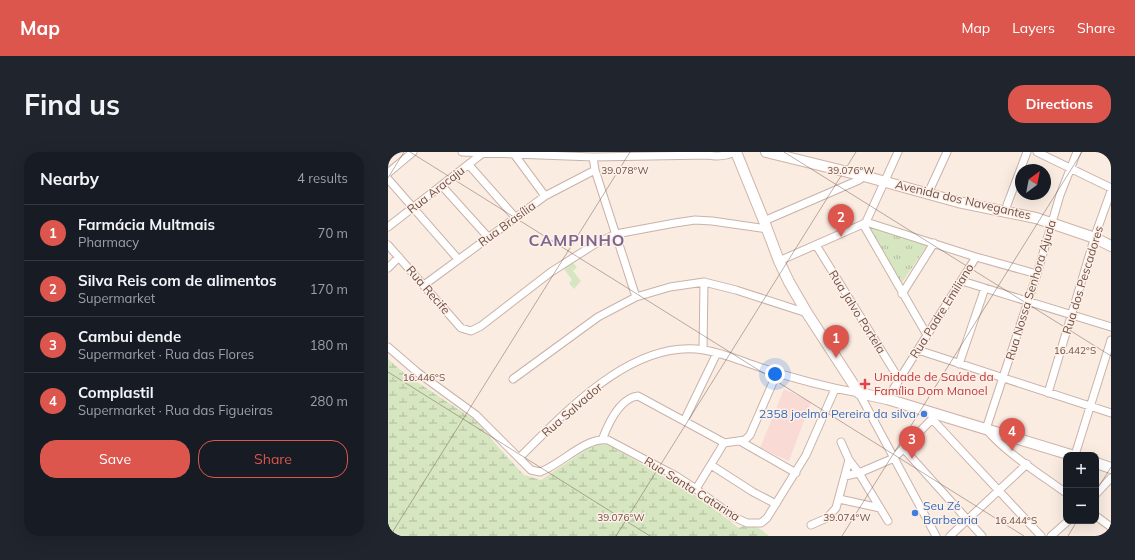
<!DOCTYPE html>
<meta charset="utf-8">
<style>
:root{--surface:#171b24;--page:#20242c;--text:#f1f3f6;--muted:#9ea1a6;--line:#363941;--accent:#dc564e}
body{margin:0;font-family:Mulish,sans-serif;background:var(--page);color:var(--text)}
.controls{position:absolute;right:12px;bottom:12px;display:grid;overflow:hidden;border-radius:8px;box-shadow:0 4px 16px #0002}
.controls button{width:36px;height:36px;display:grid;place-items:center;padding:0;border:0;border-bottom:1px solid var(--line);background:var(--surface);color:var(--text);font:20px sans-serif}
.compass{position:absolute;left:627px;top:12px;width:36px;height:36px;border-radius:50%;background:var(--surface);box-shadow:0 4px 16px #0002;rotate:32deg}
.you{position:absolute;left:387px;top:222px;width:14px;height:14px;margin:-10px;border:3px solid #fff;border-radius:50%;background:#1a73e8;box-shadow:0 0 0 6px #1a73e833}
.badge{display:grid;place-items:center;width:26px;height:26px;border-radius:50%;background:var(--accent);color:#fff;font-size:13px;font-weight:700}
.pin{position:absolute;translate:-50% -33px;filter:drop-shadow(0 1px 2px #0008)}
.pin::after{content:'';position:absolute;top:21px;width:14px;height:12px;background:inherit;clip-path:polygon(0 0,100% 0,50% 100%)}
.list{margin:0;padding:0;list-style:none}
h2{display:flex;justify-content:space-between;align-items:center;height:52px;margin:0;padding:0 16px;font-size:17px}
h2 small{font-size:13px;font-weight:400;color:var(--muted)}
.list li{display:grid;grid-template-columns:26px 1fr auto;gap:12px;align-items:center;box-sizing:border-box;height:56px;padding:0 16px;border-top:1px solid var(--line)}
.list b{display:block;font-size:15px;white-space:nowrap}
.list p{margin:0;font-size:13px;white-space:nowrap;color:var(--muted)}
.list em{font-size:13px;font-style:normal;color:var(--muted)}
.actions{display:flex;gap:8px;padding:12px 16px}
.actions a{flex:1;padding:9px 0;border:1px solid var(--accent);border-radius:16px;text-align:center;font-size:14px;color:var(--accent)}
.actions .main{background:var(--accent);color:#fff}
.map{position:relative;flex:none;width:723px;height:384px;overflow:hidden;border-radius:16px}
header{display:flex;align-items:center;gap:24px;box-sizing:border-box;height:56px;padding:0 20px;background:var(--accent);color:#fff}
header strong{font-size:19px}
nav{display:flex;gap:22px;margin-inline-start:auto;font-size:14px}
.intro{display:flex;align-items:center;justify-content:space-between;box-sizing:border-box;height:96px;padding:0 24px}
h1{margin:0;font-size:28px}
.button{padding:10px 18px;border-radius:16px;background:var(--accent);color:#fff;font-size:14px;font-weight:700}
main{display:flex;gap:24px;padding:0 24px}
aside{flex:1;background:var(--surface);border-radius:16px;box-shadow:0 4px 16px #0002}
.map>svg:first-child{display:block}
</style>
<header>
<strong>Map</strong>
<nav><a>Map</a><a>Layers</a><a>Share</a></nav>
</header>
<div class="intro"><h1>Find us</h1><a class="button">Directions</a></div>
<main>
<aside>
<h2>Nearby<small>4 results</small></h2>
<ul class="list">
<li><span class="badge">1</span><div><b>Farmácia Multmais</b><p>Pharmacy</p></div><em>70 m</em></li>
<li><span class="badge">2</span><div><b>Silva Reis com de alimentos</b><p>Supermarket</p></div><em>170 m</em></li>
<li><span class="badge">3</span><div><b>Cambui dende</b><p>Supermarket · Rua das Flores</p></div><em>180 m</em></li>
<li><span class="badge">4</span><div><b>Complastil</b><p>Supermarket · Rua das Figueiras</p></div><em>280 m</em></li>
</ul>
<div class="actions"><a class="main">Save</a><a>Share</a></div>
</aside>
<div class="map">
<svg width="723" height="384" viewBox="0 0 723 384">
<defs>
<pattern id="wetland-marsh" width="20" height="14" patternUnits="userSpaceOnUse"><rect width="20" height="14" fill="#d6e6c1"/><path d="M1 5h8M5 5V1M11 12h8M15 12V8" fill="none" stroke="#b2bd9f"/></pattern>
<pattern id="park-tufts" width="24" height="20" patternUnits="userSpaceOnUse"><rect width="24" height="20" fill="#d6e6c1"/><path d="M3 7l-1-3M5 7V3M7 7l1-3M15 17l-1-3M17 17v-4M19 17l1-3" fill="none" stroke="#b2bd9f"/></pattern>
</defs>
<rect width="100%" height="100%" fill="#faece1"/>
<path fill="#fadad5" d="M396,237l27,13 -22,59 -29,-13z"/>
<path fill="#d6e6c1" d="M184,110l5,5 -4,4 8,10 -7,8 -5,-6 3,-3 -8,-11z"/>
<path fill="url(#wetland-marsh)" d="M0,207l17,15 71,47 24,28 24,26 17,5 54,-36 14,1 86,50 44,33c12,-6 21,0 30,8h-381z"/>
<path fill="url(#park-tufts)" d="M482,74l58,18 -27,40 -34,-56z"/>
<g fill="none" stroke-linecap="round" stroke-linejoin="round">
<g stroke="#c9b2a9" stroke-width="9">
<path id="street" d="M74,0l131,5 115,-2c10,2 18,1 27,-3
M510,0l-32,70 -3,2 64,111
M649,0l74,36
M126,2l31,42
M205,5l2,13 41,127
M81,13l46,52
M0,21l25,-21
M0,27l70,80
M54,34l46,51
M542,37l17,-37
M619,53l20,-53
M376,69l95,-41 7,-5
M478,70l110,35
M0,75l95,-74
M0,93l73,83 10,3 10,-5 70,-54 44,-28 21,-10 59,-11 20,-3 17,1 55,8
M428,93l83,134
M391,109l84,-37
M0,116l11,-11
M574,129l149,46
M36,133l121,-89 50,-26
M514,142l32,-51
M0,195l29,25 59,43 55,55 9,2c22,-8 45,-35 68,-32l68,36 20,13 38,28 13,6h14l6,-5 39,-63 29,-66
M315,198l1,-68
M530,198l193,63
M571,212l26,-76
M125,227l85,-62 38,-20 34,-10 34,-5 32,8 71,23
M660,241l48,-160 15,-42
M499,247l89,-142 61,17
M544,267l109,117
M296,269l33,-68
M214,288c6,-16 18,-42 36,-44l83,45 3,2 21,-3 5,-5 27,-62
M352,289l56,32
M453,290l8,18 10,13 35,-15 38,-39 2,-4
M515,296l79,88
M687,303l36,-115
M131,306c46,-45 113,-120 185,-108 19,3 37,11 55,17 33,11 66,20 100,26l77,143
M323,313l42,27 23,12
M457,324l14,-3 29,48
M308,337l28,-46
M678,341c-26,-19 -60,-40 -80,-64l51,-155 23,-79 17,-43
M708,342l15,-16
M451,347l41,9
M708,364l15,11
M423,373l16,-7 9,-10 13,-48
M562,384l77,-72
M663,384l17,-15"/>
</g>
<g stroke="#cfb3a9" stroke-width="12">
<path id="secondary" d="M348,0l28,69 15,40 10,21 18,31 52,80 28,6 184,56
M378,0l98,24 94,26 78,16 59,20 16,8
M708,311l15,5"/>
</g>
<use href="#street" stroke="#fff" stroke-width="7"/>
<use href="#secondary" stroke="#fff" stroke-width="10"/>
</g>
<path fill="none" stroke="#6f514a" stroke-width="1" stroke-opacity="0.45" d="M22,0l614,384M396,0l327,204M0,26l16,-26M0,220l262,164M708,339l15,-24M2,384l240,-384M228,384l240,-384M454,384l240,-384M680,384l9,-15"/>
<path fill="#e0444e" stroke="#fef0e6" stroke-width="1.5" d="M475 226h4v4h4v4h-4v4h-4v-4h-4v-4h4z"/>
<g fill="#3f7fe0" stroke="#fef0e6" stroke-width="1.5">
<circle cx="536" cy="262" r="4"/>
<circle cx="527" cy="361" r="4"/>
</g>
<g text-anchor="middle" stroke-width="3" stroke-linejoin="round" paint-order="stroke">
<g font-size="12" fill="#6f514a" stroke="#fef0e6">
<text transform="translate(48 38) rotate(-38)" y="4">Rua Aracaju</text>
<text transform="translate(575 48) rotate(13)" y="4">Avenida dos Navegantes</text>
<text transform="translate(119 72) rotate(-36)" y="4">Rua Brasília</text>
<text transform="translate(695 128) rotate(-73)" y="4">Rua dos Pescadores</text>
<text transform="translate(40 138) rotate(49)" y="4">Rua Recife</text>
<text transform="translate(643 138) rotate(-73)" y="4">Rua Nossa Senhora Ajuda</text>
<text transform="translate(554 159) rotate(-58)" y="4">Rua Padre Emiliano</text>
<text transform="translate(469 160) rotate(58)" y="4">Rua Jalvo Portela</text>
<text transform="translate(184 258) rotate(-41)" y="4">Rua Salvador</text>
<text transform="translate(304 337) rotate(32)" y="4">Rua Santa Catarina</text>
</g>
<g font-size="12" fill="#be3a42" stroke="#fef0e6" text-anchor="start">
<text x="486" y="229">Unidade de Saúde da<tspan x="486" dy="14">Família Dom Manoel</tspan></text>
</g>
<g font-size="12" fill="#366cbe" stroke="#fef0e6" text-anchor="end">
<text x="528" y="266">2358 joelma Pereira da silva</text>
<text x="535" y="358" text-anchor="start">Seu Zé<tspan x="535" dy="14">Barbearia</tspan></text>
</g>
<g font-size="16" font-weight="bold" letter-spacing="1" fill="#7c6692" stroke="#fef0e6">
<text x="189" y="94">CAMPINHO</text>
</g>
</g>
<g font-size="10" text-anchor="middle" fill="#6f514a" stroke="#fef0e6" stroke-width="3" stroke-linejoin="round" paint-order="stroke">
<text x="237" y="22">39.078°W</text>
<text x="463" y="22">39.076°W</text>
<text x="687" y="202">16.442°S</text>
<text x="36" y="229">16.446°S</text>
<text x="233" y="369">39.076°W</text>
<text x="459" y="369">39.074°W</text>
<text x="628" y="372">16.444°S</text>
</g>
</svg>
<div class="controls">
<button>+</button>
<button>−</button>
</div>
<svg class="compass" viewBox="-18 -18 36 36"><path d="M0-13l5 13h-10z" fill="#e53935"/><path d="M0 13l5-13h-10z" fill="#9ea1a6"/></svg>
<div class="you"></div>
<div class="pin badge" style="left:448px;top:206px">1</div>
<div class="pin badge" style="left:453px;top:85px">2</div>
<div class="pin badge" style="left:524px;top:307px">3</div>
<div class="pin badge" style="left:624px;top:299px">4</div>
</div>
</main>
